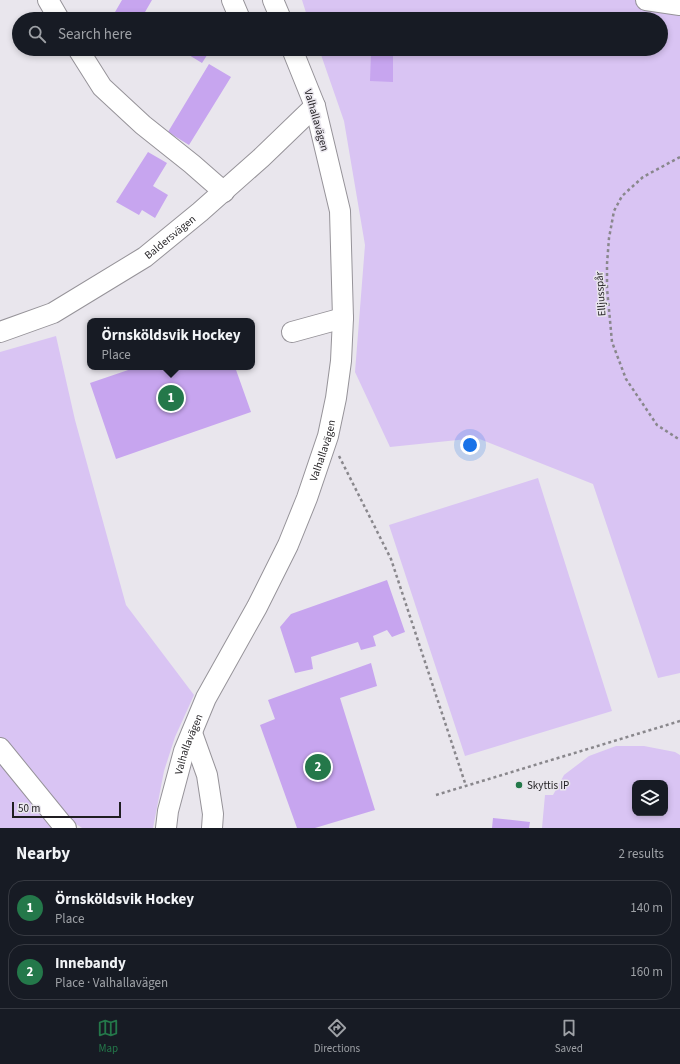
<!DOCTYPE html>
<meta charset="utf-8">
<style>
:root{--surface:#171b24;--page:#20242c;--text:#f1f3f6;--muted:#9ea1a6;--line:#363941;--accent:#24784a}
body{margin:0;font-family:"Source Sans 3",sans-serif;background:var(--page);color:var(--text)}
.controls{position:absolute;right:12px;bottom:12px;display:grid;overflow:hidden;border-radius:8px;box-shadow:0 2px 6px #0003}
.controls button{width:36px;height:36px;display:grid;place-items:center;padding:0;border:0;border-bottom:1px solid var(--line);background:var(--surface);color:var(--text);font:20px sans-serif}
.scale{position:absolute;left:12px;bottom:10px;width:109px;box-sizing:border-box;padding-left:4px;border:2px solid #201e21;border-top:0;font-size:11px;line-height:14px;white-space:nowrap;color:#201e21;-webkit-text-stroke:3px #e9e6ed;paint-order:stroke}
.you{position:absolute;left:470px;top:445px;width:14px;height:14px;margin:-10px;border:3px solid #fff;border-radius:50%;background:#1a73e8;box-shadow:0 0 0 6px #1a73e833}
.badge{display:grid;place-items:center;width:26px;height:26px;border-radius:50%;background:var(--accent);color:#fff;font-size:13px;font-weight:700}
.pin{position:absolute;translate:-50% -50%;border:2px solid #fff;box-shadow:0 1px 4px #0006}
.popup{position:absolute;left:87px;top:318px;width:168px;height:52px;box-sizing:border-box;display:grid;place-content:center;border-radius:8px;background:var(--surface);filter:drop-shadow(0 1px 3px #0005);font-size:13px;white-space:nowrap;color:var(--muted)}
.popup b{font-size:15px;color:var(--text)}
.popup::after{content:'';position:absolute;left:50%;top:100%;margin-left:-8px;border:8px solid transparent;border-top-color:var(--surface)}
.list{margin:0;padding:0;list-style:none}
h2{display:flex;justify-content:space-between;align-items:center;height:52px;margin:0;padding:0 16px;font-size:17px}
h2 small{font-size:13px;font-weight:400;color:var(--muted)}
.list li{display:grid;grid-template-columns:26px 1fr auto;gap:12px;align-items:center;box-sizing:border-box;height:56px;margin:0 8px 8px;padding:0 8px;border:1px solid var(--line);border-radius:16px}
.list b{display:block;font-size:15px;white-space:nowrap}
.list p{margin:0;font-size:13px;white-space:nowrap;color:var(--muted)}
.list em{font-size:13px;font-style:normal;color:var(--muted)}
.icon{flex:none;width:22px;height:22px;fill:none;stroke:currentColor;stroke-width:2;stroke-linecap:round;stroke-linejoin:round}
.map{position:relative;flex:none;width:680px;height:828px;overflow:hidden}
.search{position:absolute;background:var(--surface);box-shadow:0 2px 6px #0003;left:12px;right:12px;top:12px;height:44px;display:flex;align-items:center;gap:10px;box-sizing:border-box;padding:0 14px;border-radius:22px;color:var(--muted);font-size:15px}
.sheet{height:180px;background:var(--surface)}
nav{display:flex;justify-content:space-around;align-items:center;box-sizing:border-box;height:56px;border-top:1px solid var(--line);background:var(--surface);font-size:11px;color:var(--muted)}
nav a{display:grid;justify-items:center;gap:2px}
nav .on{color:var(--accent)}
.map>svg:first-child{display:block}
</style>
<div class="map">
<svg width="680" height="828" viewBox="0 0 680 828">
<rect width="100%" height="100%" fill="#e9e6ed"/>
<path fill="#d9c4f3" fill-rule="evenodd" d="M302,0h378v673l-22,5 -65,-194 -116,-46 -87,9 -35,-75 10,-127 -21,-124 -25,-72h342v-30h-353z
M56,336l19,84 51,185 68,90 -19,42 -11,34 -11,57h-71l-6,-4 -5,4h-71v-476z
M538,478l74,233 -147,45 -76,-231z
M616,746h28l31,6 5,3v73h-138l3,-33h8l11,-20 25,-19zM635,783h30v30h-30z"/>
<path fill="#c7a5ef" d="M122,0h30l-11,19h-30z
M179,49h32l-9,14z
M369,49h22v2h2v31l-23,-1 1,-28h-2z
M209,64l22,13 -42,68 -21,-13z
M148,152l19,11 -14,23 15,9 -13,23 -13,-8 -3,5 -23,-13z
M137,367h98l16,45 -135,47 -26,-76z
M387,580l18,52 -13,5 -5,-7 -14,6 3,10 -15,4 -3,-8 -47,15 2,12 -18,4 -15,-46 11,-13z
M371,663l6,23 -37,12 35,112 -60,18h-18l-37,-103 15,-6 -7,-19z
M493,818l37,4 -1,6h-37z"/>
<g fill="none" stroke-linecap="round" stroke-linejoin="round">
<g stroke="#969399" stroke-width="22">
<g id="minor">
<path d="M48,0l11,19"/>
<path d="M232,0l8,19"/>
<path d="M273,0l8,19"/>
<path d="M646,0l34,5"/>
<path d="M78,49l24,38 41,38 49,39 32,28"/>
<path id="s1" d="M0,332l53,-19 92,-56 55,-45 61,-54 54,-52"/>
<path d="M292,332l51,-14"/>
<path d="M192,733l15,42 6,39 -1,14"/>
<path d="M0,748l61,75 5,5"/>
<path id="s2" d="M166,828l2,-17 16,-60 22,-53 51,-91 31,-62 19,-47 21,-62 8,-38 5,-37 2,-43 -3,-107 -25,-105 -23,-57"/>
</g>
</g>
<path stroke="#89878c" stroke-width="2.5" stroke-dasharray="3 3" stroke-linecap="butt" d="M680,157l-37,20 -21,19 -8,15 -5,27 -2,26v24l5,54 14,37 31,46 23,15
M339,456l52,103 75,227
M436,795l244,-74"/>
<use href="#minor" stroke="#fff" stroke-width="20"/>
</g>
<circle fill="#24784a" stroke="#e9e6ed" stroke-width="1.5" cx="519" cy="785" r="4"/>
<g text-anchor="middle" stroke-width="3" stroke-linejoin="round" paint-order="stroke">
<g font-size="11" fill="#201e21" stroke="#e9e6ed">
<text transform="translate(317 120) rotate(74)" y="4">Valhallavägen</text>
<text dy="4" stroke="none"><textPath href="#s1" startOffset="196">Baldersvägen</textPath></text>
<text transform="translate(600 294) rotate(-94)" y="4">Elljusspår</text>
<text dy="4" stroke="none"><textPath href="#s2" startOffset="411">Valhallavägen</textPath></text>
<text dy="4" stroke="none"><textPath href="#s2" startOffset="87">Valhallavägen</textPath></text>
</g>
<g font-size="11" fill="#201e21" stroke="#e9e6ed" text-anchor="start">
<text x="527" y="789">Skyttis IP</text>
</g>
</g>
</svg>
<div class="controls">
<button><svg class="icon" aria-label="layers" viewBox="0 0 24 24"><path d="M12 4l9 5-9 5-9-5zM3 14l9 5 9-5"/></svg></button>
</div>
<div class="scale">50 m</div>
<div class="you"></div>
<div class="pin badge" style="left:171px;top:398px">1</div>
<div class="popup"><b>Örnsköldsvik Hockey</b>Place</div>
<div class="pin badge" style="left:318px;top:767px">2</div>
<div class="search"><svg class="icon" aria-label="search" viewBox="0 0 24 24"><circle cx="10" cy="10" r="6"/><path d="M15 15l6 6"/></svg>Search here</div>
</div>
<section class="sheet">
<h2>Nearby<small>2 results</small></h2>
<ul class="list">
<li><span class="badge">1</span><div><b>Örnsköldsvik Hockey</b><p>Place</p></div><em>140 m</em></li>
<li><span class="badge">2</span><div><b>Innebandy</b><p>Place · Valhallavägen</p></div><em>160 m</em></li>
</ul>
</section>
<nav>
<a class="on"><svg class="icon" aria-label="map" viewBox="0 0 24 24"><path d="M3 6l6-2 6 2 6-2v14l-6 2-6-2-6 2zM9 4v14M15 6v14"/></svg>Map</a>
<a><svg class="icon" aria-label="directions" viewBox="0 0 24 24"><path d="M12 3l9 9-9 9-9-9zM9 14v-3h6M13 9l2 2-2 2"/></svg>Directions</a>
<a><svg class="icon" aria-label="saved" viewBox="0 0 24 24"><path d="M7 4h10v16l-5-4-5 4z"/></svg>Saved</a>
</nav>
